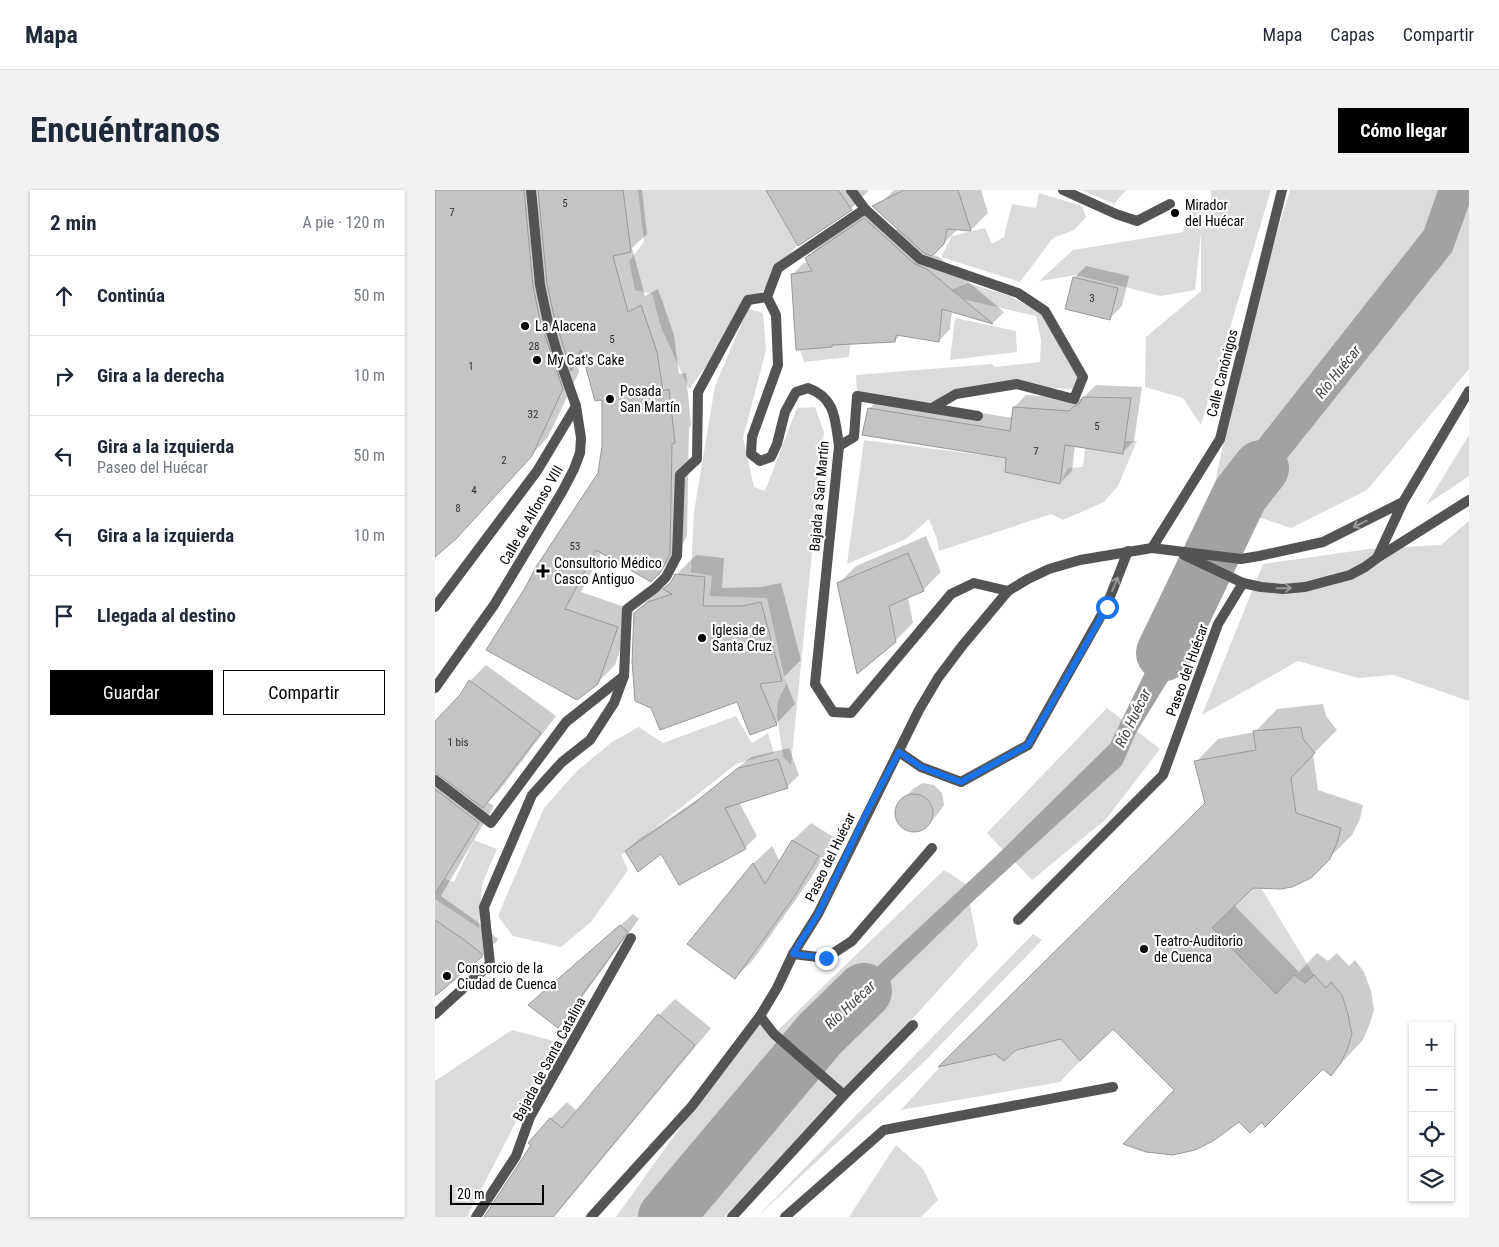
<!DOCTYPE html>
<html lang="es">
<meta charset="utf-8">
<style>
:root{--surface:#fff;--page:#f2f2f3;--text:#1f2937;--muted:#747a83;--line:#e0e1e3;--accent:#000}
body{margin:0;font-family:"Roboto Condensed",sans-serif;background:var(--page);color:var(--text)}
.controls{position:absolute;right:15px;bottom:15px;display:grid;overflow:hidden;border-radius:0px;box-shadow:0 1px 4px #0004}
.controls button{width:45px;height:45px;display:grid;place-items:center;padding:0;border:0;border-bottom:1px solid var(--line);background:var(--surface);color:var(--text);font:25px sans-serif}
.scale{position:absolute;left:15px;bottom:12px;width:94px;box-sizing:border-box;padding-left:5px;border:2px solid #000;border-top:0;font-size:14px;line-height:18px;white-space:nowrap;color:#000;-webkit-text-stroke:4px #fff;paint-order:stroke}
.stop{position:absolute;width:15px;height:15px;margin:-11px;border:4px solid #1a73e8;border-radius:50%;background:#fff}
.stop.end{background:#1a73e8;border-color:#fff;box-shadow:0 1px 5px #0008}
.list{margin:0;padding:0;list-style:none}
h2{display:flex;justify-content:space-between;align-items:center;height:65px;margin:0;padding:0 20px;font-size:21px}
h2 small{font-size:16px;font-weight:400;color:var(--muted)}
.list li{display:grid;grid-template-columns:32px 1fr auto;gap:15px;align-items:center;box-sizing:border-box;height:80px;padding:0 20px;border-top:1px solid var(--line)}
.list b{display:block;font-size:19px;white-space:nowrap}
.list p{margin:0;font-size:16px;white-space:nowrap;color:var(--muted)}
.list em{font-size:16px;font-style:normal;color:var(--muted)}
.actions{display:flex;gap:10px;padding:15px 20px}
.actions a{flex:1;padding:11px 0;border:1px solid var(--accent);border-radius:0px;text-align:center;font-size:18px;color:var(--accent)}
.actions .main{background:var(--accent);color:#fff}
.icon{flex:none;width:28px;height:28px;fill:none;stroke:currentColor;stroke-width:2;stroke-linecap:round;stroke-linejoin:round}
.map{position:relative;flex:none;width:1034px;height:1027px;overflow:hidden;border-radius:0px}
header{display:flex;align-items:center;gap:30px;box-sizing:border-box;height:70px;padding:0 25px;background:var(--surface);border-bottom:1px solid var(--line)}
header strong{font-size:24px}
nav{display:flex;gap:28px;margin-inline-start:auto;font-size:18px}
.intro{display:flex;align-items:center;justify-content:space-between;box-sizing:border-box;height:120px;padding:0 30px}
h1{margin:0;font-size:35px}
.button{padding:12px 22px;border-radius:0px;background:var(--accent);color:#fff;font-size:18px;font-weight:700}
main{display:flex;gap:30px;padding:0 30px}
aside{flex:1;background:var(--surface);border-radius:0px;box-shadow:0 1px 4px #0004}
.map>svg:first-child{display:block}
</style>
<header>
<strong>Mapa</strong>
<nav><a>Mapa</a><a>Capas</a><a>Compartir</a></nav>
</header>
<div class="intro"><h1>Encuéntranos</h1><a class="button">Cómo llegar</a></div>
<main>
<aside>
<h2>2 min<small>A pie · 120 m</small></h2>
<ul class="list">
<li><svg class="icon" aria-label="ahead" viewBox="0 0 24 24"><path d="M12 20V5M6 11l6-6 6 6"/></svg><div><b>Continúa</b></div><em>50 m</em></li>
<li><svg class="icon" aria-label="right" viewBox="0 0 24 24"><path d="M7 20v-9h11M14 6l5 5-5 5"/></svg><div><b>Gira a la derecha</b></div><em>10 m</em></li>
<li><svg class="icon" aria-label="left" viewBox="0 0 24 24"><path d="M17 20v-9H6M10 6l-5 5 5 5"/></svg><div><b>Gira a la izquierda</b><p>Paseo del Huécar</p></div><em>50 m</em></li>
<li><svg class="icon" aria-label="left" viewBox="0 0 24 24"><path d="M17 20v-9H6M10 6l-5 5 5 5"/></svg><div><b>Gira a la izquierda</b></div><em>10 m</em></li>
<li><svg class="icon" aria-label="arrive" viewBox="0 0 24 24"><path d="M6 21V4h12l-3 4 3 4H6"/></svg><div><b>Llegada al destino</b></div></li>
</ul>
<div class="actions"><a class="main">Guardar</a><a>Compartir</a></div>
</aside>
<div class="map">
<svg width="1034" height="1027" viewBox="0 0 1034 1027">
<rect width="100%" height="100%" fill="#fff"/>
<path fill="#dbdbdb" d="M203,0h128l31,55 -48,64 14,4 3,37 -23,88 11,49 11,4 32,-83 18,-1 9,25 -33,333 -8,-8 -6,-41 1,-15 8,-17 -19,-86 -57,-2 2,-20 -21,-4 3,-60 21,-126 31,-73 -57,76 -28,-62 -9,-33 -17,-4 -6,-29 15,-19z
M647,0h44l-12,14z
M776,0h60l-70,235 -18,-27 -38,-11 1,-50 55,-46v-58l-6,57 -34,6 -85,-21 -37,6 34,-31 110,-18 2,-14 19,-15 -2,20 9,-21z
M855,0h179v179l-102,121 -76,38 -80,-27 38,-177z
M604,3l43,13 4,11 -12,13 -21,8 -33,44 -79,-25 11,-21 33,-8 7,16 12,-7 8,-33 24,4z
M533,93l42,13 34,19 39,62 -9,12 -94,-4 -47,18 -76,-10 -1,-18 136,-11 3,3 45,-5 1,-22 -5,-24 -74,-17 -11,-9z
M520,128l61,13 1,21 -67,8z
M397,134h21l-4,33 -45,5 -4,-12 32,-3z
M1034,245v41l-43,29z
M429,250l142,18 -1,14 55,12 8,-16 15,-1 2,-19 38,6 2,-13h12l-19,45 -14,16 -41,18 -12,-6 -112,37 -2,-12 -8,-20 -23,20 -59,25z
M1034,331v180l-75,-26 -36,3 -60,-17 -96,54 61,-151 106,-15 72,-4z
M672,518l53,41 -54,70 -74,61 -45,-47z
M301,526l16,27 16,-10 6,20 -38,11 -115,91 7,15 -37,52 -30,25 -48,-11 -15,-20 46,-108 32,-36 36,-30 27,-15 24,16z
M39,650l23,9 -15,35 -3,44 -44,-29v-24l19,7z
M509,680l22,14 12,62 -134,149 -120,122h-108l144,-201 15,17z
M796,694l30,4 53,87 -9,8 -11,-8 -18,19 -69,-71 4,-4 7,3 25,-25z
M598,744l9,6 -118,122 -167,155z
M77,840l45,12 -90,175h-32v-136z
M622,845l23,26 -20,21 -159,28 54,-60 -1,5 3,7 38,-8 9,7 12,-11 32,-8z
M461,955l28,25 14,30 -17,17h-72z"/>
<path fill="#a2a2a2" d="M1003,0h31v15l-17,47 -188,235 -21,52 -38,-12 18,-42 201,-255z
M755,390l31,14 -85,139 -14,32 -152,139 -153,148 -22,-22 40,-24 160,-149 115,-113z
M339,860l29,27 -117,140h-40z"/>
<path fill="#0003" d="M0,0h207l5,44 -15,14 13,48 13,-7 16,46 5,39 7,-1 5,52 -2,3 -2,108 -10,18 -26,27 -49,-29 -21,40 53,18 -19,55 -18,18 -109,-33 111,-177 4,-27v-48l-19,-41 -7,7 2,8 -31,65 -75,83 -38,36z
M332,0h101v1l-17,18z
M459,0h87l7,23 -17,17 -13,-1 -26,26 7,2 65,55 -11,11 -41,-12 -2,18 -11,12 -38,-7 -6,7 -103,-66 12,-12 5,-1 -3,-4 12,-11 54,-37 18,27 8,-9 -15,-27z
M651,76l43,10 -7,30 -12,12 -36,-40z
M661,195l46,2 -8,54 -12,12 -47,-8 -3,26 -12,12 -52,-26 -139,-48 12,-12 132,21 1,-11 12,-12 56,4z
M491,346l15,36 -18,18 -15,7 5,26 -18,18 -57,-57 18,-18z
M261,365l28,3 -2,30 40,-1 19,-4 20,77 -17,17 11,27 -19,20 -38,-24 -103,-87 20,-20 17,-11 4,-7z
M51,475l70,51 -57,75 -11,11 6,4 -53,90 38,27 18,15 1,2 -16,16 -47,38v-271l26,-28 9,-14z
M888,514l3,12 11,14 -24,24 5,36 45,15 -3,14 -8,16 -42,42 -58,9 -18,19 65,67 18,-19 11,8 9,-8 12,13 6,-6 9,12 7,19 3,19 -5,16 -6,14 -32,34 -8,-7 -61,53 -86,-30 30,-287 -10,-41 22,-23 37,-7 22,-23z
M354,558l10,27 -11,11 -49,16 18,34 -12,12 -119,3 12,-11 67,-46 46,-37z
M488,593l11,2 8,8 2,12 -7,10 -12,13 -6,2h-12l-5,-3 -6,-10 1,-11 16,-17z
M376,633l24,15 -24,40 -58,82 -18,18 -46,-34 65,-81 18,-17 8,16 13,-22z
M198,724l6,5 -69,95 -12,12 -28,-21z
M240,809l36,29 -157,189h-69l65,-98 17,-17 11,10 81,-97z"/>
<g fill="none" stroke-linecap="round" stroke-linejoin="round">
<path stroke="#a2a2a2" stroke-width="56" d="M729,463l76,-158 21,-27
M231,1027l154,-183 44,-43"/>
</g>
<path fill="#c4c4c4" stroke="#989898" d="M0,0h89l9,96 7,34 23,69 -31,67 -76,83 -21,18z
M103,0h85l8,62 -18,4 15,56 13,-7 16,47 6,39 6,-2 6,54 -3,1 -2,110 -10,19 -9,9 -55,-32 -31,59 53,18 -20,57 -21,16 -91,-50 39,-62 11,-21 62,-94 4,-27v-46l-7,1 -14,-51 -10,21 -17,-55 -7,-32z
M331,0h72l14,20 -54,36z
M469,0h54l13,41 -24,-2 -3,15 -12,12 -8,-3 -52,-47z
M429,28l51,46 12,5 66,55 -51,-15 -3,33 -43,-7 -1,7 -63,3v2l-36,3 -5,-76 21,-3 -7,-13z
M638,87l45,11 -8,32 -45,-11z
M648,207l48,1 -8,56 -58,-9 -5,39 -55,-12 1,-14 -144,-23 6,-27 142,23 3,-24 56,4 5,-5 5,-2z
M473,363l16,38 -35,15 7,36 -39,32 -20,-91z
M240,384l30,3 -2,29h39l19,-4 21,79 -22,3 17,41 -27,10 -13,-33 -77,28 -9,-22 -16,-7 -3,-40 2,-48 14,-11 24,-8 -9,-5 8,-7z
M34,490l72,53 -58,75 -44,-33 -4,-2v-52l25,-26z
M866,537l2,12 12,14 -24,25 5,35 45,15 -4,15 -7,16 -19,19 -19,9 -11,2 -28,-1 -41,40 64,66 18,-19 11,8 9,-8 12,13 5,-6 11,13 6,19 4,20 -5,16 -7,14 -9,12 -8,-7 -58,58 -3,-5 -12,11 -11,-11 -26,19 -18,9 -22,5 -27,-3 -23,-8 51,-54 -61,-61 -33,32 -19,-22 -45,11 -12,11 -9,-7 -57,13 267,-264 -11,-42 62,-11 -3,-19z
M343,569l10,29 -63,20 21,41 -67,36 -18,-31 -23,18 -13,-21 67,-46 46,-37z
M0,599l44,34 -44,71z
M460 623a19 19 0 1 1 38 0a19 19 0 1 1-38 0Z
M357,650l27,16 -25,41 -59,82 -48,-35 66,-81 12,21z
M0,730l28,19 19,15v3l-47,39z
M185,735l8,7 -70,96 -30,-23z
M223,824l37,31 -142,172h-69l47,-72 -3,-2 22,-25 12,10z"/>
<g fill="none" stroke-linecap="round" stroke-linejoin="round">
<path stroke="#545454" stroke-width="10" d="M464,562l22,15 40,15 67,-37 78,-138 22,-56
M358,764l33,4 26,-17 80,-93"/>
<path stroke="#545454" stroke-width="10" d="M628,0l53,24 21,7 33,-17
M430,19l55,50 98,34 27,18 38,66 -9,22 -57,-15 -61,10 -24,14
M404,256l15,-9 3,-41 121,20
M0,590l56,43 75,-101 58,-46
M583,730l145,-145 55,-151 25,-41
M325,826l14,18 70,61
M297,1027l112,-122 69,-70
M350,1027l99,-87 229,-43"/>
<path stroke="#545454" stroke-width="10" d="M332,107l11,-29 87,-59 -14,-19
M717,358l68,-109 62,-249
M942,368l92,-58
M0,417l102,-136 39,-65
M0,824l55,-50 -6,-57 48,-112 30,-33 28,-22 24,-37 10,-27 3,-67 28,-21 11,-11 11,-21 3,-81 17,-16 1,-67 50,-92 19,-3 9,18 2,50 -26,72 -1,17 9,7 11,-4 6,-13 8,-32 11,-20 12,-4c28,10 27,32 31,58l-24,238 18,28 18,1 100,-119 23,-11 34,8
M41,1027l40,-61 14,-39 101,-179"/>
<path stroke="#545454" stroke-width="10" d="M749,365l59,28 18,4 22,2 22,-2 45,-12 15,-8 12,-9 26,-56 66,-111
M0,498l59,-83 68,-113 12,-23 6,-16 1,-15 -5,-32 -19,-54 -10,-34 -7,-33 -9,-95
M156,1027l101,-111 68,-90 17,-28 16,-34 25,-40 101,-204 19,-32 24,-32 46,-55 20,-12 21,-10 31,-9 72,-12 89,11 18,-3 64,-14 80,-40"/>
</g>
<defs><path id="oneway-shaft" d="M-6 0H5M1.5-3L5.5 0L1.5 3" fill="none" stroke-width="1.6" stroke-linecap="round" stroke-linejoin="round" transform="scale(1.25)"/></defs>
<g stroke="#989898">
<use href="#oneway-shaft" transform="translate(925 334) rotate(154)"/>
<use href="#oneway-shaft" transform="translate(680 394) rotate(-68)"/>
<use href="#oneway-shaft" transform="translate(849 398) rotate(-1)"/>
</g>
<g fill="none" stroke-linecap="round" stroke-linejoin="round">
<path stroke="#1a73e8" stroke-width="6" d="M391,768l-33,-4 25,-40 52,-108 29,-54 22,15 40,15 67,-37 79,-138"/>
</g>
<g fill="#000" stroke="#fff" stroke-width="2">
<circle cx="740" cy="23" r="5"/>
<circle cx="90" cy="136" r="5"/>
<circle cx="102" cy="170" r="5"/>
<circle cx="175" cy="209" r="5"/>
<path d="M105.5 373.5h5v5h5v5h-5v5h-5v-5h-5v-5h5z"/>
<circle cx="267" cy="448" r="5"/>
<circle cx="709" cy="759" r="5"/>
<circle cx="12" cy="786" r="5"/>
</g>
<g text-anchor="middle" stroke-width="4.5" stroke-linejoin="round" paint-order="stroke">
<g font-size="11" fill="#313131">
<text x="130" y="17">5</text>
<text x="17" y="26">7</text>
<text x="657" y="112">3</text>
<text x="177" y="153">5</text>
<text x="99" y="160">28</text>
<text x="36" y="180">1</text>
<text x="98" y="228">32</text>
<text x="662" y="240">5</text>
<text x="601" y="265">7</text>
<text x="69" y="274">2</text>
<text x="39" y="304">4</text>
<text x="23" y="322">8</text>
<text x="140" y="360">53</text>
<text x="23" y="556">1 bis</text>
</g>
<g font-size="14" fill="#000" stroke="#fff" text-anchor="start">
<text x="750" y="20">Mirador<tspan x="750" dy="16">del Huécar</tspan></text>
<text x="100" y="141">La Alacena</text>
<text x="112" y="175">My Cat's Cake</text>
<text x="185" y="206">Posada<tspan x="185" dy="16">San Martín</tspan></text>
<text x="119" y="378">Consultorio Médico<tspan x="119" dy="16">Casco Antiguo</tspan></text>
<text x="277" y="445">Iglesia de<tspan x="277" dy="16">Santa Cruz</tspan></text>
<text x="719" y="756">Teatro-Auditorio<tspan x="719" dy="16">de Cuenca</tspan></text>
<text x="22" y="783">Consorcio de la<tspan x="22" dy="16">Ciudad de Cuenca</tspan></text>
</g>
<g font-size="14" fill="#000" stroke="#fff">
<text transform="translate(787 183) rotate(-76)" y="5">Calle Canónigos</text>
<text transform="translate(384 306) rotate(-85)" y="5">Bajada a San Martín</text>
<text transform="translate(96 325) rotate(-60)" y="5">Calle de Alfonso VIII</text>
<text transform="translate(752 480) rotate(-70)" y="5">Paseo del Huécar</text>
<text transform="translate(395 667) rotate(-64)" y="5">Paseo del Huécar</text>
<text transform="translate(114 869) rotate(-62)" y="5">Bajada de Santa Catalina</text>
</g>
<g font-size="15" font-style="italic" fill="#434343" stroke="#fff">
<text transform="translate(903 182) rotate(-51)" y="5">Río Huécar</text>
<text transform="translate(698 528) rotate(-64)" y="5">Río Huécar</text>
<text transform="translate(415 815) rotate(-43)" y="5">Río Huécar</text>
</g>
</g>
</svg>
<div class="controls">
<button>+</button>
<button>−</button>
<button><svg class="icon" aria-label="locate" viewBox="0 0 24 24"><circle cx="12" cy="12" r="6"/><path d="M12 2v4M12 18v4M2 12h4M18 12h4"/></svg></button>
<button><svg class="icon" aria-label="layers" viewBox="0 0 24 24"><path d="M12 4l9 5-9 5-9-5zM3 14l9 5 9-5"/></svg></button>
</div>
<div class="scale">20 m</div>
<div class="stop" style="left:672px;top:417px"></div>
<div class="stop end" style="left:391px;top:768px"></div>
</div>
</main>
